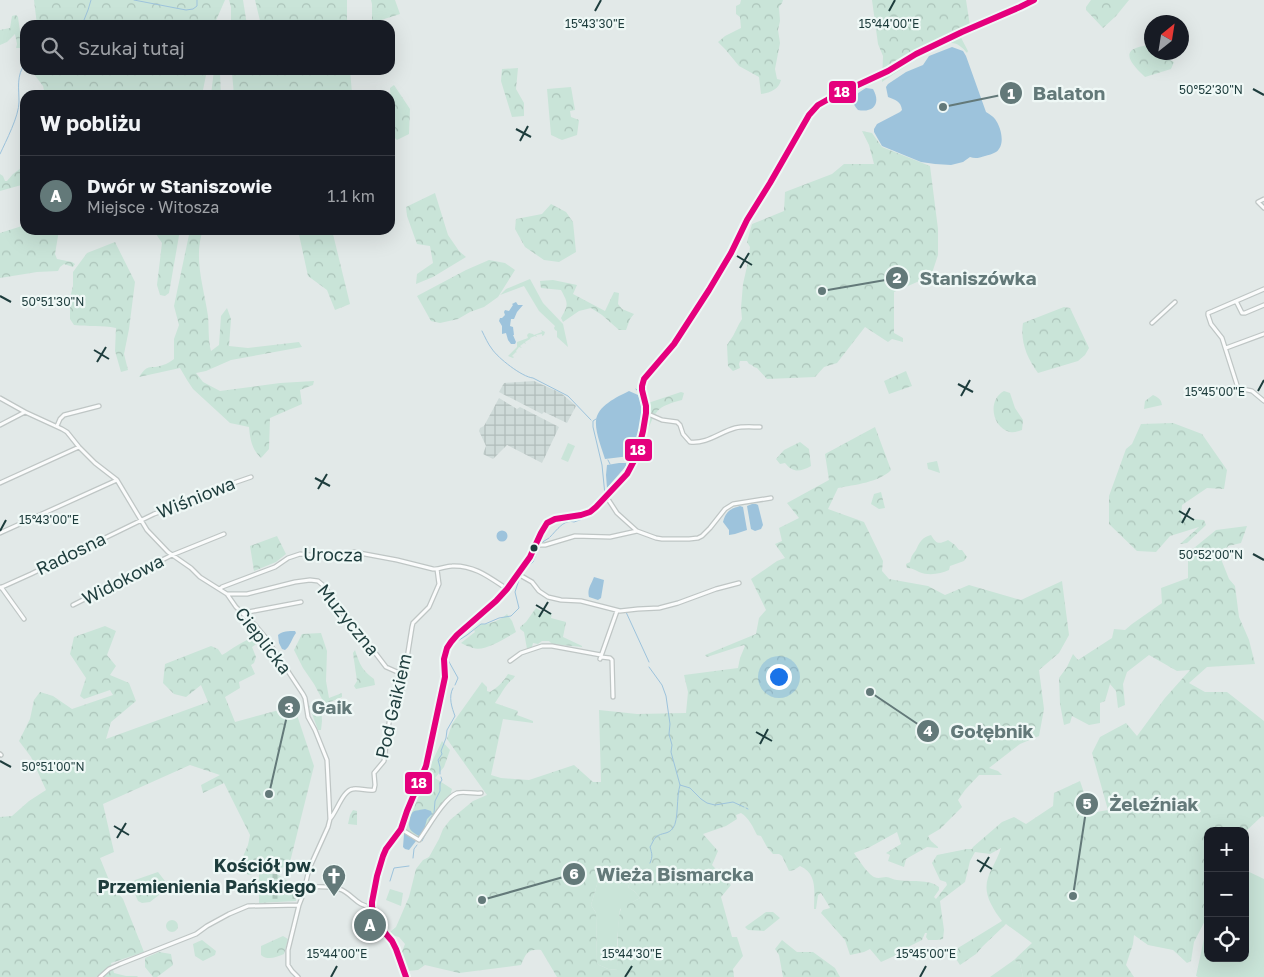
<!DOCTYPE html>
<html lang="pl">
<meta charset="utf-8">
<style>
:root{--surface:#171b24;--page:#242831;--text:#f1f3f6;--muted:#9ea1a6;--line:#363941;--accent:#637979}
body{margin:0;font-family:"Golos Text",sans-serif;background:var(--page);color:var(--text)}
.controls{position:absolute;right:15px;bottom:15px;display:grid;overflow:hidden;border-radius:10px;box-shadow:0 5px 20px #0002}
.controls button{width:45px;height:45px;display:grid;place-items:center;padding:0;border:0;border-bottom:1px solid var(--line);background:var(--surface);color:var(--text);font:25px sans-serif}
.compass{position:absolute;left:1144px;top:15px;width:45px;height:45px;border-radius:50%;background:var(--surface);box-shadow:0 5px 20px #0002;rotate:30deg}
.you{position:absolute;left:778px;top:676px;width:18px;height:18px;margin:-12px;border:4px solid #fff;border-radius:50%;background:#1a73e8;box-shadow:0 0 0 8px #1a73e833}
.badge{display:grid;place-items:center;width:32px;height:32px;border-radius:50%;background:var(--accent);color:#fff;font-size:16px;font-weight:700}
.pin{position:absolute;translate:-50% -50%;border:2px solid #fff;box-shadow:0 1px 5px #0006}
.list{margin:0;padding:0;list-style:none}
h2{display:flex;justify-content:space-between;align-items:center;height:65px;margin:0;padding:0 20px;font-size:21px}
h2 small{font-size:16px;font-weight:400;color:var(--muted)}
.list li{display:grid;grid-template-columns:32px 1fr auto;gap:15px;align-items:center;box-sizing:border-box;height:80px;padding:0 20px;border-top:1px solid var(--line)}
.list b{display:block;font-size:19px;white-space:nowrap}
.list p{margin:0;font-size:16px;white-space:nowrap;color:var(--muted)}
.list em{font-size:16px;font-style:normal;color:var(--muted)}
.icon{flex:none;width:28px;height:28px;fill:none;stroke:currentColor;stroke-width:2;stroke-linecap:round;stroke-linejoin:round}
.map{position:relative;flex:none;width:1264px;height:977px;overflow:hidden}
.search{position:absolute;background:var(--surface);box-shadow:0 5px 20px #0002;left:20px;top:20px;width:375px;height:55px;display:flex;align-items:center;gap:12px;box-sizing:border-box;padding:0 18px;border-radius:15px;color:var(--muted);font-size:19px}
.panel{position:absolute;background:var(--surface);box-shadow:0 5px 20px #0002;left:20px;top:90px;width:375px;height:145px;border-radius:15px}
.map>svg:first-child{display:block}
</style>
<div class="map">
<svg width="1264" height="977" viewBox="0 0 1264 977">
<defs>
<pattern id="industrial-grid" width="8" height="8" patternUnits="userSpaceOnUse" patternTransform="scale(1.25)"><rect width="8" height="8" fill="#cfdbd9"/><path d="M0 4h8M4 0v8" fill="none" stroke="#b1bdbb"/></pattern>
<pattern id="forest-crowns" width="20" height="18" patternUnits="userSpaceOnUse" patternTransform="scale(1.25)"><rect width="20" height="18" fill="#c9e4d8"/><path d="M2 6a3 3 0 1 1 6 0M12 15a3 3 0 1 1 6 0" fill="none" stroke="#acc4ba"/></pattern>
<pattern id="cemetery-stones" width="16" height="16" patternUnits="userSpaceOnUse" patternTransform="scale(1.25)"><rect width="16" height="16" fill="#c9e4d8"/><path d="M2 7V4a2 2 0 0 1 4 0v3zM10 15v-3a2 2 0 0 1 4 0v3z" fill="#acc4ba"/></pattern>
</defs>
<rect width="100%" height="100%" fill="#e2e9e8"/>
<path fill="url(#industrial-grid)" d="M534,381l27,12 15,13 -9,17 -23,-11 -2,2 -43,-22 5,-9z
M499,398l18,11 3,-2 39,20 -17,36 -35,-18 -14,14 -10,-5 3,-8 -7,-15 1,-3 4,-2z"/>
<path fill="#c9e4d8" d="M530,279l13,24 20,21 5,23 -11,-10v-6l-2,-1 -1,-2 1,-2 -16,-15 -15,-25 -24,9 6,-6z
M541,330l4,2 -1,3 -2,1v-2l-6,1 1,2 -2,-1 -5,2 1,3 -1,-2 -5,3 1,2 -2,-1 -4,3 2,2 -3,-1 -3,4 1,2 -1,-1 -4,4 2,1 -1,1 -5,-2 9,-9v-5l11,-4 -1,-3 2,-2 4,1 1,1 8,-3z
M568,443l7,3 -7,16 -7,-3z
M1245,870l19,9v98h-66l-2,-1 9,-42 3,-7v31h37z
M607,871l6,1 18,8 -3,7 6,4 6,7 -20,11 -3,33 1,28 -10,-1 -11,-5 -1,-51 -5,-8 7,-24z
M390,889l13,4 -2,13 -15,-6z
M1014,960l6,4 3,13h-33z"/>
<path fill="url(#forest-crowns)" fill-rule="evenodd" d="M34,0h191l-11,25h-177z
M229,0h14l4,25h-16v-18z
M255,0h92v25h-86z
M371,0h24l5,14 -28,9v-19z
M741,0h42l-1,3 -3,4 1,14 -2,9 2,13 -5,26 2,10 4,1c-2,9 -11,13 -20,14l-2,-17 -20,-11 -14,-17 -7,-7 7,-6 16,-8 -1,-11 -4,-3v-8l4,-2z
M872,0h94l4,26 -12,6 10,19 -1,2c-4,-5 -9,-10 -16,-10 -12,0 -57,31 -69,39l1,-26 -5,-12z
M1091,0h38l-13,16 -13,12 -17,-18v-3z
M16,15l2,2c1,8 4,23 2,31h-4l1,-4 -2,-10 -8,8 -7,3v-15l10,-2 2,-12z
M1151,43l1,9 13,1 3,6 6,3 -3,7 -26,8c-6,-6 -26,-23 -9,-29 5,-2 10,-2 15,-5z
M518,68l-2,21 8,14v13l-12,1 -11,-36 1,-12z
M31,70h176l-5,25h-157l-2,-9z
M214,70h5l1,3 1,22h-10z
M240,70h110l2,23 -5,2h-113l-2,-22z
M394,85l16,24 -1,25 -12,6 -7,-7v-28l1,-1 -1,-16z
M571,87l4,23 -5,1 1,6 8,3 -2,15 -15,5 -11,-5 -4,-46z
M862,131l10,2 10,14 48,19 8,63v26l-7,21 -37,16v41l9,5v4l-11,-3 -4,3 -23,-15 -28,36 -13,4 -9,10 -48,2 -10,-11 -3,-1 -2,-2 -3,-1 -2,-3h-7l-1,3 1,4 -7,3 -5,-5 -1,-21 6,-9 6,-12 3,-5 -1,-11 2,-24 5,-22 2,-15 -3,-5 5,-18 32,-13 1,-19 47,-18 12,-10h30l-5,-19z
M25,165v19l-25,7v-17l3,2 2,5h2l6,-7z
M435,193l13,42 11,16 7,6 -33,20 -17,7 1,-10 16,-11 -3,-17 -13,-2 -10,-28 -1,-9z
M551,204l15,8 7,10 3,30 -17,10 -15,-2 -19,-13 -10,-18 1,-10 26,-5z
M25,225v5h34l-4,24 2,5 15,3 3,2 -2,3 -9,-3 -4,3 -2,4 -21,1 -37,6v-45z
M136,230h44l-11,63 -4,3 -5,-1 -3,-10 5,-42 -6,-9 -17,-2z
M190,230h13c-10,28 1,57 5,86 1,11 0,24 3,35l8,-6 2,-29 6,-8 4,11 -2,27 19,2 51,-6 3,5 -71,13 -25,11 -10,2 7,9 17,9 60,-8 34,-2 -1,4 -13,5 2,14 -32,14 -1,31 -8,9c-9,-8 -11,-19 -12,-31l-19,-4 -37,-34 -6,-9 -7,-12 -41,9c10,-15 11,-7 24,-12 4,-1 8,-4 11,-6v-20l5,-14 -5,-19z
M298,230h34l18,74 -15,6 -8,-20 -19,-14z
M115,242l20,40 -6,47 -5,25 4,16 -7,2 -6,-21 1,-23c-14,-3 -28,-1 -42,-3l-4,-6v-21l3,-12v-14l14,-19z
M489,260l16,3 10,7 -17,27 -14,10 -14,5 -12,7 -18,4 -9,-2 -14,-25 49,-26z
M553,280l24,5 -4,9 32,17 9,-19 5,1 -1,11 4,5 12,5 -4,5 -4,11h-7l-17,-15 -11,-7 -12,3 -16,11 -2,-4c8,-14 7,-15 0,-28l-20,-2 -1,-7z
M1064,307l6,1 19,40 -4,7 -7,6 -40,12c-11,-15 -18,-32 -15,-50z
M906,371l6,15 -23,8 -5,-13z
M1004,391l6,2 5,15 8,12 -1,10c-4,1 -8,3 -12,2 -18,-4 -23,-32 -6,-41z
M681,392l3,1 -2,7c-22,6 -26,8 -34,30h-3l3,-19v-8z
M1153,395c6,3 8,4 9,10l-18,4 1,-8z
M1173,423l29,11 25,36 -3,19 -17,-1 -25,17 -1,13 23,2 2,5 -19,18 -7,1 19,-17 -29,9 -14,16 -19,-1 -28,-27v-28l17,-47 6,-5 9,-20z
M875,427l16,43c-11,12 -37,15 -53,18l-10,21 36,13 19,39 -1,10 7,8 39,7 17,9 24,-10 52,15 41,-19 7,54 -10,18 -20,17 5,39 -5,27 -19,8 -31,24 9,3 4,4h-23l-14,15 -7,10 4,7 -22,22 -12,7 3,5 7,6v1l-11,-1 -21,12 -2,8 -16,-6 2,-6 -4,-2 15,-9 -4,-12 -27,15 -16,6c4,6 14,21 20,24 5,2 8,0 12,0 4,0 7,3 11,3 12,2 33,-1 42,7v3l-5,7 2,2 11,-14 -1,-3 -6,-2 -8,-17 5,-8 30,-6h5l1,-2 29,-25 12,-5 12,7 27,-18 1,-13 26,-12 11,32 17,-3 -16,-57 8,-16 26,-14 11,13 28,-38 25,-28 -13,1 -28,-16 -22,17 -4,12 2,21 -7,3 -2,-17 -6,-7 -5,17 -5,2v20l-11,2 -17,-9 -2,7 -6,2 -4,-21 -1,-26 8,-11 6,-13 5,6 34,-22 2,-9 11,1 7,-6 30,-21 -1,-15 27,-10v-17l2,-8 4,-5 22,-18 31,-4 -6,17 -13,3 -7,13 8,20 6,7 4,31 10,23 6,24 -48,3 -18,16 16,9h22l37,29v96l-2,-1 -17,16v-1h-37v84l-14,27 -3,19 -4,2 -14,-13 -25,-5 -14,-10 -1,9 -7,21 8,12h-111l-3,-13 -6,-4 18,-17 -26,-19 -23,22 -7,8 -16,11 -6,-9 4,-8 44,-27c-4,-5 -8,-11 -11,-17 -12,-24 3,-34 10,-56l-11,6 -15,-2 -5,9 -5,21 -25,19 4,29 -1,9 -6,1h-9l-2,-3 1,-4h-2l-3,7 -16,8 -5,5 -20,9 -11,-13 -6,3 -14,3 -5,-15 -24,-27 2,-3 7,-2 -1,-2 -8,-13 -3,2 -2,14h-2c0,-17 4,-35 -14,-43l-6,4 -5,1 -7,-15 -3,-2h-6l-6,-7 -6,-11 -4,-1c-4,-8 -8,-17 -16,-22l-5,2 1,4 -11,7 -23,8 15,17 -6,14 19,20 -10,12 11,40h5l6,19 -10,13 1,8h-177l-16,-27c-13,-1 -15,3 -20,15l-62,8 -34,-8 -7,5 -10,1 -7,-17 4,-10 -6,-7 -4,-1 -5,-4 6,-5 13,-30 7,-28 7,-9 6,-3 10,-18 4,-10 7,-9 23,-19 14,-6 -40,-56 5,-15 30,-42 5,5v4l3,1c7,-4 14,-11 18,-18l7,2 -2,3c-6,3 -13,17 -18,24l23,8 -1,4 16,6v2l-30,-4 -12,56 10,3 28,2 45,-15 19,17h8l-2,-72 38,4 49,-1 2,-21 -4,-17 54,-7 2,-10 5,-12 -1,-1 -37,12 -2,-2 51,-21 3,-16 7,-8 -15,-31 26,-18 8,-3 -10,-14 7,-3 -3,-13 20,-10 -12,-15 42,-23 -4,-26zM607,872h6l18,8 -3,7 6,4 6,7 -12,6 -5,-3c-8,22 -4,46 -6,69l-9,-1 -11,-5 -1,-51 -5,-8 7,-24z
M800,442l9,7 2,17c-11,6 -18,7 -26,-3l-5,1 -4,-5 8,-9z
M937,461l3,12 -12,-4 -1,-6z
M881,492l4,16 -6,1 -8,-5 3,-10z
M931,535c6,10 8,9 17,5l7,5 4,5h3l5,7 -3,4 -14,5 -1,4c-9,4 -20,6 -30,2 -4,-2 -7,-4 -12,-4l-1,-4 4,-2c1,-6 3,-8 6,-12 3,-7 6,-13 15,-15z
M277,536l9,18 -10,8 -22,9 -4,-25z
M536,608l9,5h7l-1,5 15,4 -3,15 17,8 2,1v1l-30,-3 -3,-3h-7l-4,3 -5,-1 -1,4 -5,2 -3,-17 -4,-3v-2l6,-5z
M507,614l5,7 4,11c-11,6 -31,20 -43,16 -4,-1 -8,-3 -12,-5l14,-11 -1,-2 7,-6c8,1 20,-4 26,-10z
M105,626l11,5 -9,24 9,11 -6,9 19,8 7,18 -25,21 -5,17 102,-37 -7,-17 -15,12 -12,-3 -11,-11 2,-19 46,-18 7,3 4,6c12,-7 26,-19 40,-19v4l-10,7 4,10 -2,6 -3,2 4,9 -16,8 1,6 -15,9 10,25 59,-16 20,60 -25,100 -41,9 -7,-14 7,-16 2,-10 -26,-52 -21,10 -2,-8 19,-10 -30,-10 -87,39 11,48 -14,6 11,27 12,14 21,53 -33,11 3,10 12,3h11l1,1h-138v-160l12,-1 17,-15 17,-11 -15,-33 -12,-16 11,-22 4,-19 6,-8 13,4 19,13 41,-14 -3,-5 -26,9 -4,-3 6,-18 -16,-24 4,-17z
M321,633l6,18 -1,30 3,17 13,-5v4l-21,9 1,15 -1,9h-3l-9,-24 13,-7 -8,-15 -11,-16 -9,-18 8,-16z
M355,650c5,15 7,20 19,29l1,6 -19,4 -2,-3 3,-5 -4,-28z
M442,741l8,9 -6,17 -9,11 17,11 -2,7 -15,18 -13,20 -4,3 -15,-9 29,-66z
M353,810l4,1v14l-9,-1 2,-9z
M158,872l7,9 -1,10 -14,11 -8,1 -4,-2 -7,-16 4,-5z
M766,912h7l7,6 -16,13 -16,-1 -3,-3z
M166 926a6 6 0 1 1 12 0a6 6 0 1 1-12 0Z
M283,936l5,3 -4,15c-8,3 -16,7 -23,1v-9z
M202,940l14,11 -1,4 -12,6 -8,-5 -2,-12z
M782,940l15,12h16l22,16 5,9h-57l-4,-22 -4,-6z
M159,952l12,2 2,11 -16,12h-4l-8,-10v-9z"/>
<path fill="url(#cemetery-stones)" d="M259,873l18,1 18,12 1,15 -37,2z"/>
<path fill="#9dc3dc" d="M952,47l11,4 3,5 20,56c3,2 7,4 9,7 6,8 11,26 1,33 -3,2 -8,3 -11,4 -6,2 -10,3 -15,1l-7,5 -12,3 -16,-1 -14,-2 -39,-16 -8,-14v-3l3,-5 23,-12 2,-2c-1,-9 -7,-10 -14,-13l-2,-10 2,-3 18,-12 17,-7 6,-9z
M866,88l7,1c8,14 1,24 -15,21 -10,-11 -2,-16 8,-22z
M516,302l2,3h5l-6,7 -3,7h-3l-1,7 3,1 1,8h-1l3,7 -1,2h-4l-3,-4 -2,-7 -4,1v-8l-3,-5 1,-3h2l3,-3 -1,-3 1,-2 4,1 4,-6 -1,-1z
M629,391l9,4c9,20 -1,42 -8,61l-25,3c-3,-10 -10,-27 -9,-38 1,-15 21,-24 33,-30z
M619,463h7v3l-19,22 -1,-13 1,-10z
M752,504h4l2,1 5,20 -2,4 -6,2 -4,-2 -4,-23z
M740,506l3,1 4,23 -12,4 -6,1v-5l-6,-8c3,-11 7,-13 17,-16z
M496.5 536a5.5 5.5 0 1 1 11 0a5.5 5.5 0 1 1-11 0Z
M594,577l10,3 -3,18 -3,2 -9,-3c-2,-8 2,-12 5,-20z
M295,631l1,2c-4,5 -6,14 -11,17l-3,-1 -3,-6 -1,-8c4,-4 11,-4 17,-4z
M425,809l6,2 1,3 -5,5 -3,11 -5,6c-8,-4 -12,-8 -9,-16 0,-2 1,-7 3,-8 2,-2 9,-2 12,-3z
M404,834h3l9,7 -7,9 -4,-1 -2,-2z"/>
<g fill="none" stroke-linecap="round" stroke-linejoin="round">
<path stroke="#9dc3dc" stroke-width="1" d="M134,0l52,10 7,-1 4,-3v-6
M82,25l6,-15 3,-10
M0,154c6,-13 19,-38 19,-52 0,-13 -3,-27 6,-38
M482,331c3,6 6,13 10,18 6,9 30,28 41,29l35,18 23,24
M608,460l2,4
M604,492l2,-2 2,1c6,-7 14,-13 18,-21 11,-17 28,-65 10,-81
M552,517l33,-6 7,-4 13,-12 -3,-30 -9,-38v-6l3,-2
M550,537c7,-7 14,-18 24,-15 14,-5 25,-8 31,-22
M541,543l8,-5
M521,574l12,-12 6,-15
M613,608l8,1
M626,612l23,50
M451,649l5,-7 11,-7 14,-11h4l14,-6 12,-2 8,-8 -4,-16 5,-15
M450,651l-2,7v2l10,18 -3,7
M649,667l13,18 4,11 4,28 -1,10 3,11 -1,7 9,33 10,3 11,11 6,4 8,2 18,-3 11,5
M440,774v-7l-2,-7 4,-6 -1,-3 5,-13 1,-8 8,-14c-3,-8 -7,-19 -2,-28
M746,808l2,1
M429,820l5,-7 1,-12 5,-10v-8l2,-3 -1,-3
M422,841l3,-6
M413,858l1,-9 3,-4
M650,863c3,-7 2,-9 0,-16 2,-3 3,-7 6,-10 6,-5 12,-2 17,-9 6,-8 3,-31 7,-43
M390,881l4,-13 15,-2"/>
<g stroke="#bfc6c5" stroke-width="5.5">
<path id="minor" d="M1264,199l-6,3 6,6
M1264,289l-51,22 -5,2v2l3,9 11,14 16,50 14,3 12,10
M1236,301l6,12h3l19,-8
M1152,323l23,-21
M1226,348l38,-14
M0,398l25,14 37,17 5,3 12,15 16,16 22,17 30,50 21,22 23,16 9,9 27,17 9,13 19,18 11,13 37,56 2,4 3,19 7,13 12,30 3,59 -2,8 -19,42 -3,13v5l-7,18 -11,45v15l4,6 6,6
M646,413l16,7 15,2 3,3 3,9 7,8c17,2 30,-10 45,-14 8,-2 17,-1 25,-1
M0,425l25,-13
M57,426l3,-7 4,-4 35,-9
M0,483l79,-36
M606,496l11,17 20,18 19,7 6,1h27l9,-1 4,-2 8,-8 15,-19 8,-5 38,-6
M0,533l117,-53
M537,544l2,1h6l30,-9 35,1 27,-6
M518,574l14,8 7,9 9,6 13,3 20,1 39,10 18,-2 21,-1 19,-5 38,-14 23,-6
M1,587l23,32
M0,588l31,-14 123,-60 44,-16 24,-11 29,-10
M220,589l2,-2 53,-20 13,-9 12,-4 21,2 33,-4 43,8 36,9c6,1 12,-3 19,-3 22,-1 37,11 55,23
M227,594h20l48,-12 15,-2 8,1 7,6 31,46 5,6 9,7 16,21 18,8
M73,605l99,-50 52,-21
M243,614l5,-2 53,-10
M601,657l9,1 2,2 1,37
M600,659l17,-48
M510,661l11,-8 21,-7h10l49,9
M0,754l1,1
M330,819c7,-8 13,-29 23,-30 7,-1 14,2 21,1l1,-5 -1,-12 10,-12 5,-38 3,-12 10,-21 10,-63 1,-4 16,-16 10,-23 -2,-15
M401,829l18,11c9,-12 25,-42 38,-47 7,-2 17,1 24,0
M306,887c11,0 26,-2 36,3 12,6 15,16 30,17
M100,977l9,-8 11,-5 76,-30 11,-8 22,-12 19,-8 51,-1
M406,977l-10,-28 -4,-8 -12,-14 -8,-20v-5l5,-26 6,-20 3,-7 15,-20 6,-18 19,-45 19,-89 -1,-18 3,-11 4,-6 6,-7 39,-34 11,-12 23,-32 11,-24 6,-10 8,-4 26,-4 9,-3 6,-5 31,-33 10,-19 6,-24 3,-18v-7l-4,-16v-4l2,-7 30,-35 35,-54 22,-37 16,-33 23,-37 39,-68 9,-10 16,-9 54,-25 28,-17 46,-22 58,-25 14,-7"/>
</g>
<use href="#minor" stroke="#fbfcfc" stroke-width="3"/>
<g stroke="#eff8f6" stroke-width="10">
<path id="bus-1" d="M406,977l-10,-28 -4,-8 -12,-14 -8,-20v-5l5,-26 6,-20 3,-7 15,-20 6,-18 19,-45 19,-89 -1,-18 3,-11 4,-6 6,-7 39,-34 11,-12 23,-32 11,-24 6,-10 8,-4 26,-4 9,-3 6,-5 31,-33 10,-19 6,-24 3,-18v-7l-4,-16v-4l2,-7 30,-35 35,-54 22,-37 16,-33 23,-37 39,-68 9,-10 16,-9 54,-25 28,-17 46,-22 58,-25 14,-7"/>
</g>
<use href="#bus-1" stroke="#e5007d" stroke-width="6"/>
</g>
<path fill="none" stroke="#1e3d3d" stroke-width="2" d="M595,11l6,-11M889,11l6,-11M1253,89l11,6M516,129l15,8M520,141l8,-15M737,256l15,9M740,268l9,-15M0,296l11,6M94,350l15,9M97,362l9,-15M958,384l15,8M1258,391l6,-11M961,396l9,-16M315,478l15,8M318,489l9,-15M1179,511l15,9M1182,523l8,-15M0,531l6,-11M1253,554l11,6M536,605l15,9M539,617l9,-15M756,732l16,9M760,744l8,-15M0,761l11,6M114,826l15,9M117,838l9,-15M977,860l15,9M980,872l9,-15M331,977l6,-11M625,977l7,-11M920,977l6,-11"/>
<defs>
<g id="church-pin" transform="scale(1.25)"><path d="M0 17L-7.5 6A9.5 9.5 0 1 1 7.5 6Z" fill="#637979" stroke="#eff8f6"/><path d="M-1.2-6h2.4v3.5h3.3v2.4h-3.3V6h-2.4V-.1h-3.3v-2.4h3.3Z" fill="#fff"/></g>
</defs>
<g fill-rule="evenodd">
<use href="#church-pin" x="334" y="876"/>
</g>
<circle fill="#1e3d3d" stroke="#eff8f6" stroke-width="2" cx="534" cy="548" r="4.5"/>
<g text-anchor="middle" stroke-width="4.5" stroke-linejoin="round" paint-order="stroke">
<g font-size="18" fill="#1e3d3d" stroke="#eff8f6">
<text transform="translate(196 498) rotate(-22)" y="6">Wiśniowa</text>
<text transform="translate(71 554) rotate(-26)" y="6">Radosna</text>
<text transform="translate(333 555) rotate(1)" y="6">Urocza</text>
<text transform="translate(123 580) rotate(-27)" y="6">Widokowa</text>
<text transform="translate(348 620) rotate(51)" y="6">Muzyczna</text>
<text transform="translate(263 641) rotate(52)" y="6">Cieplicka</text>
<text transform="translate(394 706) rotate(-77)" y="6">Pod Gaikiem</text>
</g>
<g font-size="18" font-weight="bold" fill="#1e3d3d" stroke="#eff8f6" text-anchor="end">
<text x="316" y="872">Kościół pw.<tspan x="316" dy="21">Przemienienia Pańskiego</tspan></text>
</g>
</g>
<g font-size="12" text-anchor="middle" fill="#1e3d3d" stroke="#eff8f6" stroke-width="4.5" stroke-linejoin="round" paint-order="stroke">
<text x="889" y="28">15°44'00"E</text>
<text x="595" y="28">15°43'30"E</text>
<text x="1211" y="94">50°52'30"N</text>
<text x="53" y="306">50°51'30"N</text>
<text x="1215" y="396">15°45'00"E</text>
<text x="49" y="524">15°43'00"E</text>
<text x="1211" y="559">50°52'00"N</text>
<text x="53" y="771">50°51'00"N</text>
<text x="337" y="958">15°44'00"E</text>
<text x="632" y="958">15°44'30"E</text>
<text x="926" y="958">15°45'00"E</text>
</g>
<path fill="none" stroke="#637979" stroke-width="2" d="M943 107L1011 93M822 291L897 278M269 794L289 707M870 692L928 731M1073 896L1087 804M482 900L574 874"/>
<g fill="#637979" stroke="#eff8f6" stroke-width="2">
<circle cx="943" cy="107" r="5"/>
<circle cx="822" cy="291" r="5"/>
<circle cx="269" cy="794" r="5"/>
<circle cx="870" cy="692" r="5"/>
<circle cx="1073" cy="896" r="5"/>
<circle cx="482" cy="900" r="5"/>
<circle cx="1011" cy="93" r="12"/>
<circle cx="897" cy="278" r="12"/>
<circle cx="289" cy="707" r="12"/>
<circle cx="928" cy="731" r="12"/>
<circle cx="1087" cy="804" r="12"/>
<circle cx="574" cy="874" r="12"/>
</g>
<g font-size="15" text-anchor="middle" font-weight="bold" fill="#fff">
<text x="1011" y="99">1</text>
<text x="897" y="283">2</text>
<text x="289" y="713">3</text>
<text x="928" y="736">4</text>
<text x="1087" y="809">5</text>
<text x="574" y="879">6</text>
</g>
<g font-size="19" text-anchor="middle" font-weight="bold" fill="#637979" stroke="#eff8f6" stroke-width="4.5" stroke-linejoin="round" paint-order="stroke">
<text x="1069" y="100">Balaton</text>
<text x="978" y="285">Staniszówka</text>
<text x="332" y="714">Gaik</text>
<text x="992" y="738">Gołębnik</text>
<text x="1154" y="811">Żeleźniak</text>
<text x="675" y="881">Wieża Bismarcka</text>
</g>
<g stroke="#eff8f6" stroke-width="2">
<rect x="828" y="80" width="29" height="24" rx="5" fill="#e5007d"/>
<rect x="624" y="438" width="29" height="24" rx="5" fill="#e5007d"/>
<rect x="404" y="771" width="29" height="24" rx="5" fill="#e5007d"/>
</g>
<g font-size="14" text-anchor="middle" font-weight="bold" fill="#fff">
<text x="842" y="97">18</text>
<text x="638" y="455">18</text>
<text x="419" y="788">18</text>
</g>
</svg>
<div class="controls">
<button>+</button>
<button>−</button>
<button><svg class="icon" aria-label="locate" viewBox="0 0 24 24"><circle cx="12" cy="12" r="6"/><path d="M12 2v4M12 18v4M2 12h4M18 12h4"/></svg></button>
</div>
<svg class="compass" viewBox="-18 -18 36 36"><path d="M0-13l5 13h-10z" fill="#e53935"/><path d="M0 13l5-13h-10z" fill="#9ea1a6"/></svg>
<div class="you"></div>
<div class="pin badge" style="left:370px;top:925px">A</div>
<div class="search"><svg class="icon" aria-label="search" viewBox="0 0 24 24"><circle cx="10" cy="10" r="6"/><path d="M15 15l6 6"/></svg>Szukaj tutaj</div>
<section class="panel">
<h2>W pobliżu<small></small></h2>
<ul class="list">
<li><span class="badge">A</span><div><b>Dwór w Staniszowie</b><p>Miejsce · Witosza</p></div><em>1.1 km</em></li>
</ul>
</section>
</div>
